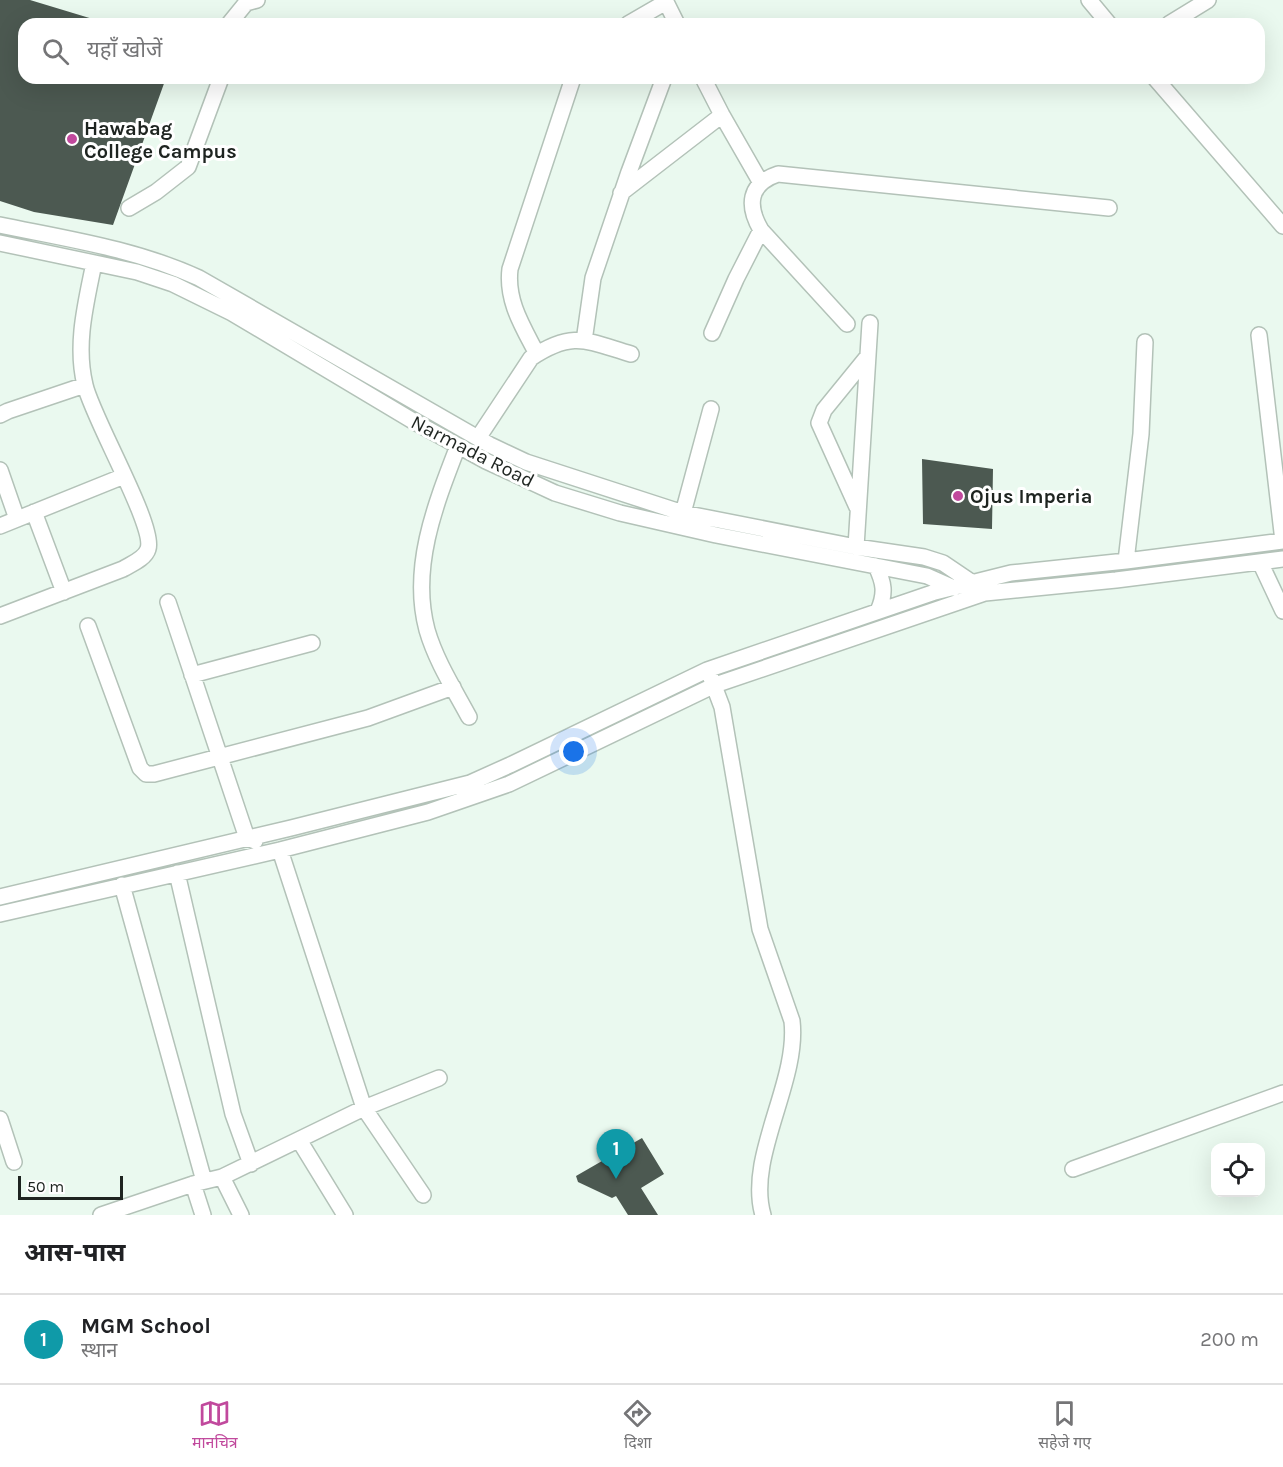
<!DOCTYPE html>
<html lang="hi">
<meta charset="utf-8">
<style>
:root{--surface:#fff;--page:#f6f6f6;--text:#202124;--muted:#757577;--line:#e0e0e0;--accent:#c1499d}
body{margin:0;font-family:Karla,"Noto Sans Devanagari",sans-serif;background:var(--page);color:var(--text)}
.controls{position:absolute;right:18px;bottom:18px;display:grid;overflow:hidden;border-radius:12px;box-shadow:0 6px 24px #0002}
.controls button{width:54px;height:54px;display:grid;place-items:center;padding:0;border:0;border-bottom:2px solid var(--line);background:var(--surface);color:var(--text);font:30px sans-serif}
.scale{position:absolute;left:18px;bottom:15px;width:105px;box-sizing:border-box;padding-left:6px;border:3px solid #1e2420;border-top:0;font-size:16px;line-height:21px;white-space:nowrap;color:#1e2420;-webkit-text-stroke:4px #fff;paint-order:stroke}
.you{position:absolute;left:574px;top:752px;width:21px;height:21px;margin:-15px;border:4px solid #fff;border-radius:50%;background:#1a73e8;box-shadow:0 0 0 9px #1a73e833}
.badge{display:grid;place-items:center;width:39px;height:39px;border-radius:50%;background:var(--accent);color:#fff;font-size:20px;font-weight:700}
.pin{position:absolute;translate:-50% -50px;filter:drop-shadow(0 2px 3px #0008)}
.pin::after{content:'';position:absolute;top:32px;width:21px;height:18px;background:inherit;clip-path:polygon(0 0,100% 0,50% 100%)}
.list{margin:0;padding:0;list-style:none}
h2{display:flex;justify-content:space-between;align-items:center;height:78px;margin:0;padding:0 24px;font-size:26px}
h2 small{font-size:20px;font-weight:400;color:var(--muted)}
.list li{display:grid;grid-template-columns:39px 1fr auto;gap:18px;align-items:center;box-sizing:border-box;height:90px;padding:0 24px;border-top:2px solid var(--line)}
.list b{display:block;font-size:22px;white-space:nowrap}
.list p{margin:0;font-size:20px;white-space:nowrap;color:var(--muted)}
.list em{font-size:20px;font-style:normal;color:var(--muted)}
.icon{flex:none;width:33px;height:33px;fill:none;stroke:currentColor;stroke-width:2;stroke-linecap:round;stroke-linejoin:round}
.map{position:relative;flex:none;width:1283px;height:1215px;overflow:hidden}
.search{position:absolute;background:var(--surface);box-shadow:0 6px 24px #0002;left:18px;right:18px;top:18px;height:66px;display:flex;align-items:center;gap:15px;box-sizing:border-box;padding:0 21px;border-radius:18px;color:var(--muted);font-size:22px}
.sheet{height:168px;background:var(--surface)}
nav{display:flex;justify-content:space-around;align-items:center;box-sizing:border-box;height:84px;border-top:2px solid var(--line);background:var(--surface);font-size:16px;color:var(--muted)}
nav a{display:grid;justify-items:center;gap:3px}
nav .on{color:var(--accent)}
.map>svg:first-child{display:block}
</style>
<div class="map">
<svg width="1283" height="1215" viewBox="0 0 1283 1215">
<rect width="100%" height="100%" fill="#eaf9ef"/>
<path fill="#4c5951" d="M0,0h30l76,23 -82,1v54h142l-53,147 -79,-13 -34,-11z
M922,459l71,10 -1,60 -69,-5z
M642,1138l22,36 -23,14 17,27h-30l-12,-19 -4,2 -34,-16 -2,-6z"/>
<g fill="none" stroke-linecap="round" stroke-linejoin="round">
<g stroke="#b3c2b8" stroke-width="18">
<path id="minor" d="M665,0l12,24
M1089,0l20,24
M229,24l17,-21 11,-3
M628,24l38,-22
M1169,24l39,-24
M703,78l19,37 39,68
M1155,78l128,148
M621,193l101,-78
M129,208l27,-16 32,-25 33,-89
M0,225c68,14 136,24 199,53l291,167 36,17 157,51 173,34 68,10 19,6 34,23
M0,243l137,29 36,12 59,29 181,108 73,40 69,32 65,20 96,22 211,41 27,12
M847,324l-86,-94c-14,-24 -13,-46 17,-56l331,34
M712,333l24,-54 25,-49
M584,341l9,-63 36,-106 35,-94
M537,354c-14,-27 -31,-53 -27,-85l63,-191
M0,415l8,-4 77,-26
M478,438l53,-80c42,-28 56,-17 100,-4
M458,446c-22,57 -48,121 -31,184 9,31 27,59 42,87
M0,470l17,49
M857,507l-38,-84 5,-13 44,-54
M34,512l30,80
M683,513l28,-104
M0,526l124,-50
M856,547l14,-224
M1126,561l15,-127 4,-92
M1260,562l23,49
M876,566c8,17 10,27 2,45
M168,602l79,236 8,3
M0,616l123,-47c8,-5 22,-10 25,-20 8,-22 -56,-132 -63,-164 -10,-41 1,-82 9,-122
M88,626l52,142 6,6h8l214,-56 85,-31
M192,675l120,-32
M711,678l11,29 38,222 32,92c7,61 -46,136 -29,194
M280,850l84,258 59,87
M177,873l56,241 18,50
M122,885l82,296
M0,897l291,-69 179,-45 40,-18 197,-95 228,-78 76,-19 115,-12 157,-20 -24,-206
M0,914l280,-64 148,-38 81,-28 206,-99 270,-92 131,-13 167,-21
M0,1119l14,43
M299,1140l46,75
M1073,1169l210,-76
M222,1177l19,38
M193,1184l10,31
M101,1215l92,-31 29,-7 142,-69 75,-30"/>
</g>
<use href="#minor" stroke="#fff" stroke-width="15"/>
</g>
<g fill="#c1499d" stroke="#fff" stroke-width="2">
<circle cx="72" cy="139" r="6"/>
<circle cx="958" cy="496" r="6"/>
</g>
<g text-anchor="middle" stroke-width="6" stroke-linejoin="round" paint-order="stroke">
<g font-size="20" font-weight="bold" fill="#1e2420" stroke="#fff" text-anchor="start">
<text x="84" y="135">Hawabag<tspan x="84" dy="23">College Campus</tspan></text>
<text x="970" y="503">Ojus Imperia</text>
</g>
<g font-size="20" fill="#1e2420" stroke="#fff">
<text transform="translate(473 451) rotate(27)" y="7">Narmada Road</text>
</g>
</g>
</svg>
<div class="controls">
<button><svg class="icon" aria-label="locate" viewBox="0 0 24 24"><circle cx="12" cy="12" r="6"/><path d="M12 2v4M12 18v4M2 12h4M18 12h4"/></svg></button>
</div>
<div class="scale">50 m</div>
<div class="you"></div>
<div class="pin badge" style="left:616px;top:1179px;background:#0f9aa8">1</div>
<div class="search"><svg class="icon" aria-label="search" viewBox="0 0 24 24"><circle cx="10" cy="10" r="6"/><path d="M15 15l6 6"/></svg>यहाँ खोजें</div>
</div>
<section class="sheet">
<h2>आस-पास<small></small></h2>
<ul class="list">
<li><span class="badge" style="background:#0f9aa8">1</span><div><b>MGM School</b><p>स्थान</p></div><em>200 m</em></li>
</ul>
</section>
<nav>
<a class="on"><svg class="icon" aria-label="map" viewBox="0 0 24 24"><path d="M3 6l6-2 6 2 6-2v14l-6 2-6-2-6 2zM9 4v14M15 6v14"/></svg>मानचित्र</a>
<a><svg class="icon" aria-label="directions" viewBox="0 0 24 24"><path d="M12 3l9 9-9 9-9-9zM9 14v-3h6M13 9l2 2-2 2"/></svg>दिशा</a>
<a><svg class="icon" aria-label="saved" viewBox="0 0 24 24"><path d="M7 4h10v16l-5-4-5 4z"/></svg>सहेजे गए</a>
</nav>
